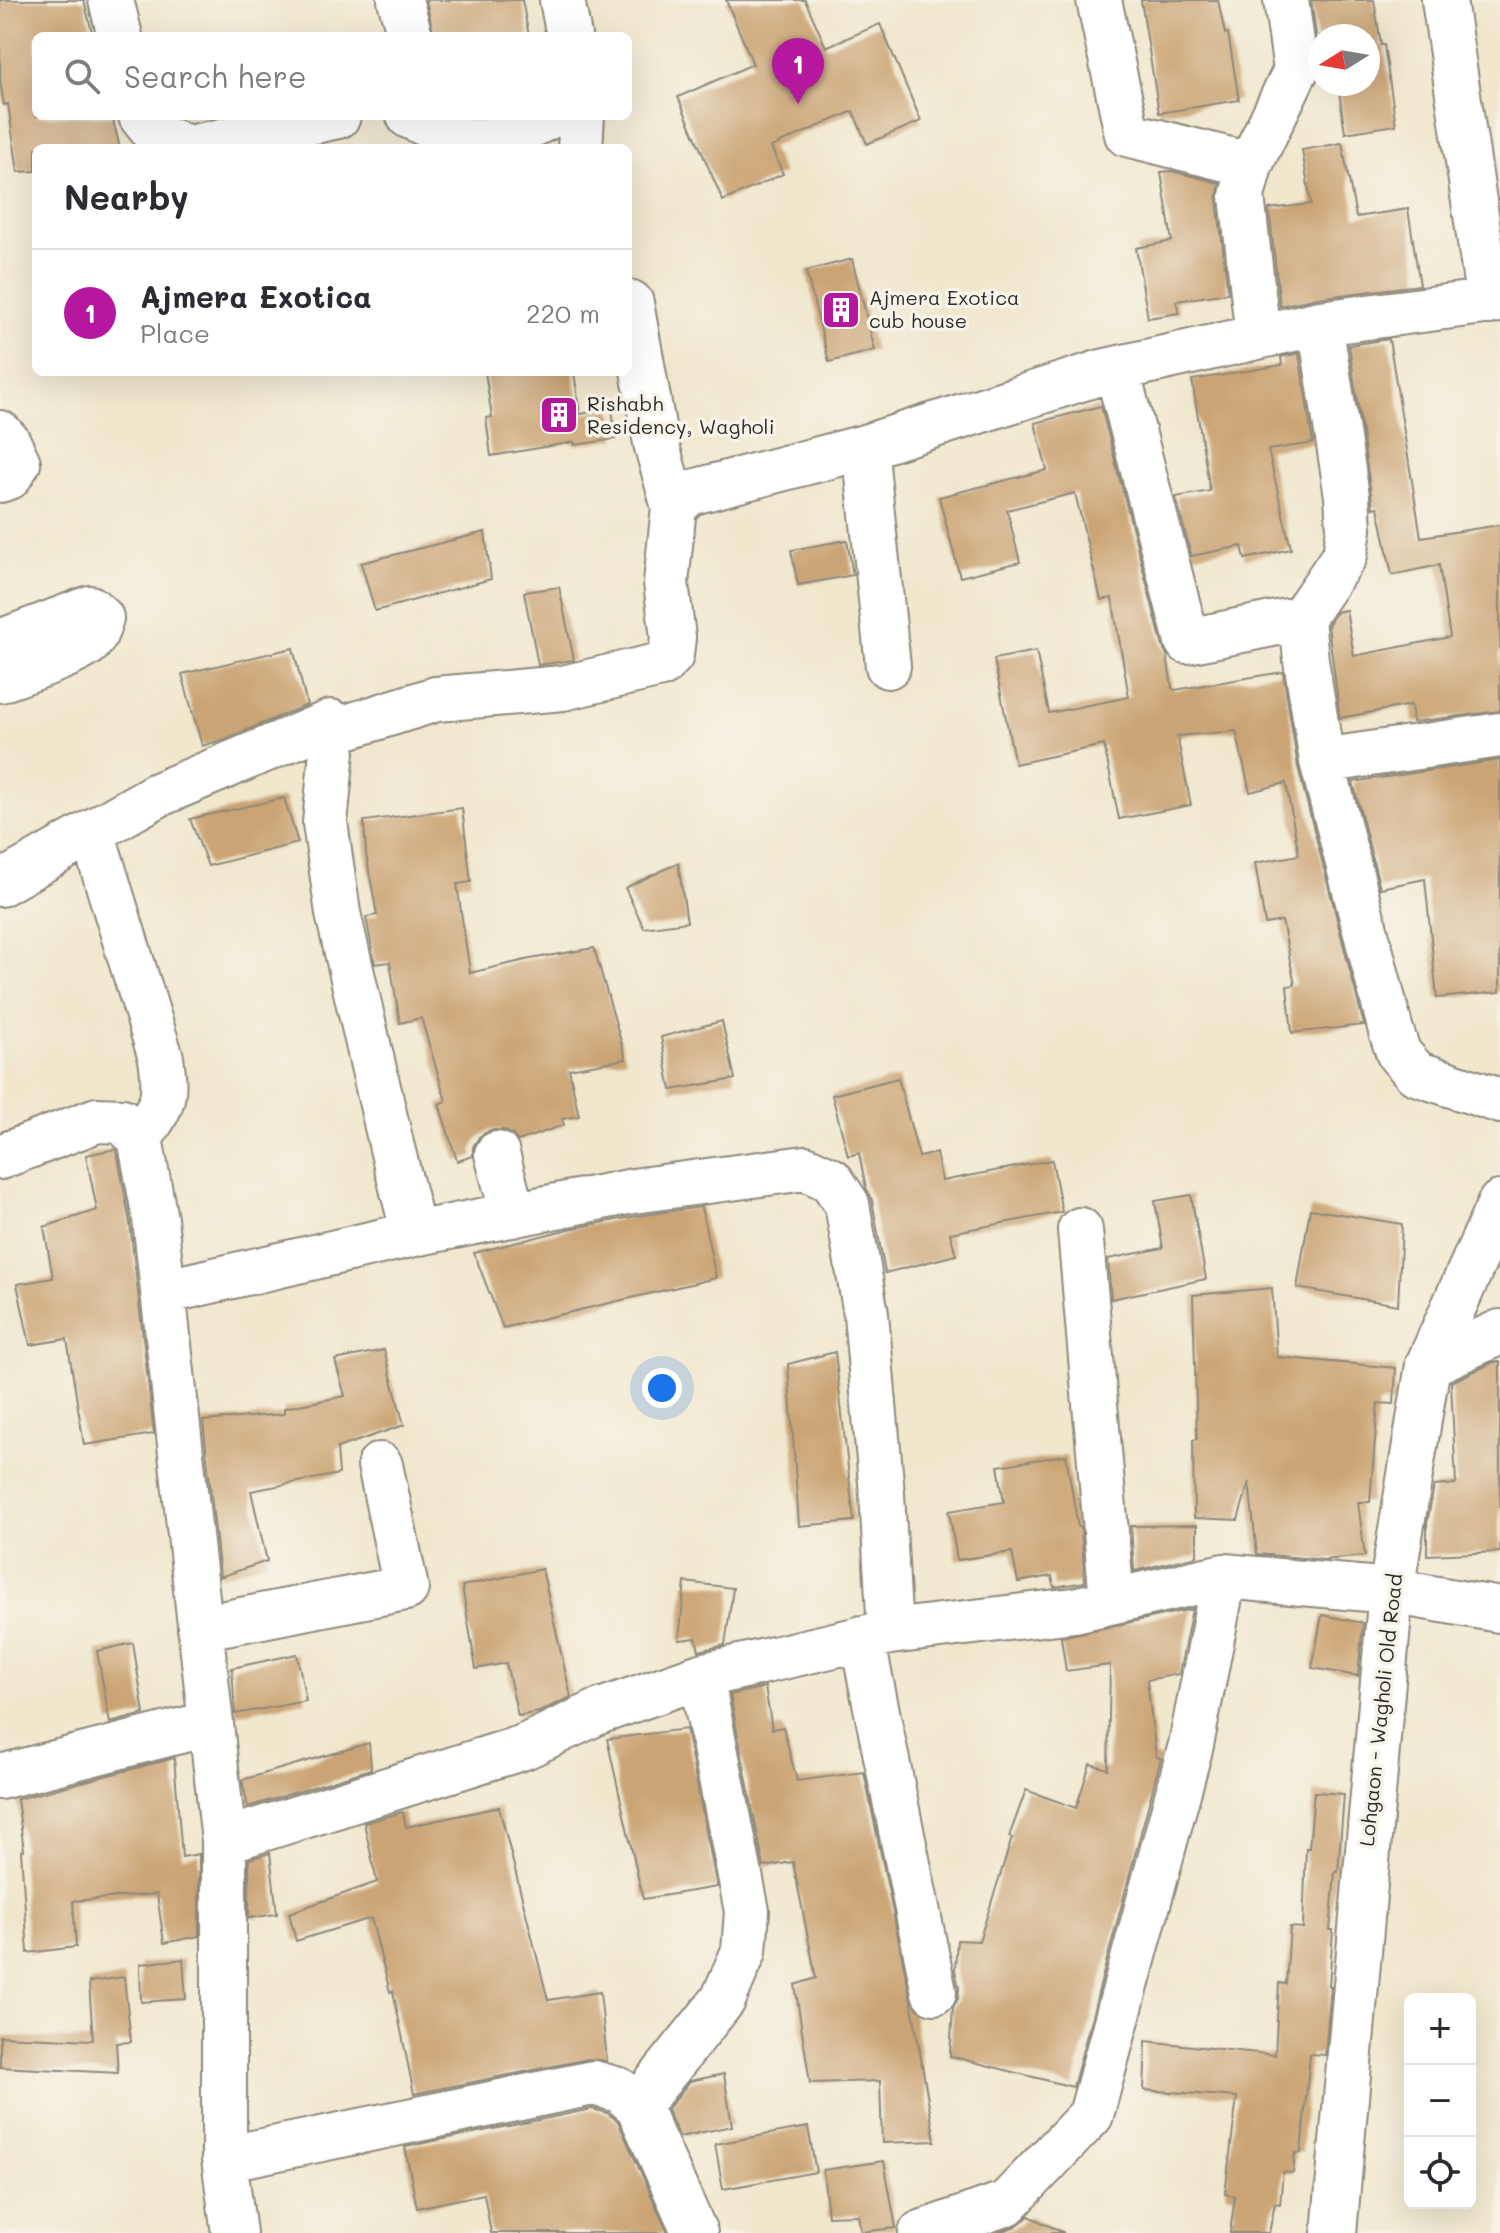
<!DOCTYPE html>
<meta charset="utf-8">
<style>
:root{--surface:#fff;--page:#f2f2f3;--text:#2b2b33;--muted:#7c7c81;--line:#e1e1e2;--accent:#b5179e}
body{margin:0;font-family:Mali,sans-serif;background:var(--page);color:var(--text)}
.controls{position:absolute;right:24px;bottom:24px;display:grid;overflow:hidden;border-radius:12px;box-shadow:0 8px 32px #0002}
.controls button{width:72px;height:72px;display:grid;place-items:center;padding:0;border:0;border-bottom:2px solid var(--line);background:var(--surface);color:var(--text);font:40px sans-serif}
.compass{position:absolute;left:1308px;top:24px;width:72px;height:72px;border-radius:50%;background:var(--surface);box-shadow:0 8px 32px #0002;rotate:259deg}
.you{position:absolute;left:662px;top:1388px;width:28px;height:28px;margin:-20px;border:6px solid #fff;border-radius:50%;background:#1a73e8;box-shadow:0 0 0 12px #1a73e833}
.badge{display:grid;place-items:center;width:52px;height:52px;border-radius:50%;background:var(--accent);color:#fff;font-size:26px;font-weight:700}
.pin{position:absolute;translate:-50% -66px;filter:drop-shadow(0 2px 4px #0008)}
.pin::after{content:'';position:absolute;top:42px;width:28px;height:24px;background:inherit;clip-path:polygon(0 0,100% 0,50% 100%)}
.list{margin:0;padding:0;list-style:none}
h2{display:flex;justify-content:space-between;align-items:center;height:104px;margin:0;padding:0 32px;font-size:34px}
h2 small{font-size:26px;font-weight:400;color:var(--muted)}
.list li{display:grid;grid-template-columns:52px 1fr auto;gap:24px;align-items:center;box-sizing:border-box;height:128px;padding:0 32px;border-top:2px solid var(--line)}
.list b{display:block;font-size:30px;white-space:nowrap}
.list p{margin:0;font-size:26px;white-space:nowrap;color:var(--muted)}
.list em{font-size:26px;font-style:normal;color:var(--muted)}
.icon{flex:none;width:44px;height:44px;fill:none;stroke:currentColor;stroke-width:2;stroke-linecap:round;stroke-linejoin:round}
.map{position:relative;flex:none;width:1500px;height:2233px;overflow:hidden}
.search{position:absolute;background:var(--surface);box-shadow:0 8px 32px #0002;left:32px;top:32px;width:600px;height:88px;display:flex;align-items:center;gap:20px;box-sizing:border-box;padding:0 28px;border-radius:12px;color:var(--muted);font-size:30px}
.panel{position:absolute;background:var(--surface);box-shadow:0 8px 32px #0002;left:32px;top:144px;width:600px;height:232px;border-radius:12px}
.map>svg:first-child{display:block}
</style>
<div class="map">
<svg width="1500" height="2233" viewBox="0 0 1500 2233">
<rect width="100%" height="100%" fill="#f7f3e8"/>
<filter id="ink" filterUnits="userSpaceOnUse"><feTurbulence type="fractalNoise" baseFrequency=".0125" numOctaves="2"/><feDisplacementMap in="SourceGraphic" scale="16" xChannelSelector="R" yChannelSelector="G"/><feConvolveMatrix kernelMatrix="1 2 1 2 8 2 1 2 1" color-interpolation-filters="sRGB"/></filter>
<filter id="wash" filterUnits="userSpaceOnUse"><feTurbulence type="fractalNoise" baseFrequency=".006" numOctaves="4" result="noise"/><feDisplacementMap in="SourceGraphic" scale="32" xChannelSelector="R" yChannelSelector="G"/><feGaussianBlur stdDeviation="1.8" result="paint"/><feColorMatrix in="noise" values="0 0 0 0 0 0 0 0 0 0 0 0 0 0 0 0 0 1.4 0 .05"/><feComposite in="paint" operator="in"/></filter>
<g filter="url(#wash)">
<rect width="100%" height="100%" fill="#f0e7cd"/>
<g id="blocks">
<path fill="#cba475" d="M0,0h84l9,36h-57v80h76l8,32h-84v23l-18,1 -10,-68 -4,1 -4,-24z
M426,0h96l7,36h-95z
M726,0h79l21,47 54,-23 41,97 -54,23 -14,-33 -82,36 12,27 -60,27 -45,-104 75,-33z
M1141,0h77l7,34 3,-1 11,67 -80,13z
M1311,0h63l7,45h3l12,80 -51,8 -7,-49h30v-48h-48v6h-3z
M1342,143l14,74 52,-8 12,76 -103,13 -37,8 -11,-97 42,-5 -9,-54z
M1171,171l49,12 -3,16 11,94 -52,8 3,12 -31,5 -12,-70 36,-7 -11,-69z
M852,259l23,91 -46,12 -23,-91z
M1389,339l32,198 79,-12v186l-87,11 -2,-17 -71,13 -12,-93 8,-13 10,-2 8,46 96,-19 -11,-72 -47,10 -14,-68 -5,1 -24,-163z
M1299,353l14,90 -45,7 23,99 -46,10 -3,-13 -51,10 -15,-59 34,-6 -18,-111 90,-15 -1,-8z
M485,372h89l6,42 32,-5 4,30 -41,6 -1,-3 -83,14 -5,-38 6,-1z
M1101,406l62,241 4,8 5,33 3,2 108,-18 15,95 66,258 -72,8 -5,-47 8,-1 -13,-64 -17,3 -10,-61 44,-8 -13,-72 -36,9 -14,-61 -59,5 14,69 -72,14 -15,-74 -89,19 -21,-105 42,-8 13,62 80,-16 -17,-99 -11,2 -26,-107 -68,17 13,52 -60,15 -21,-80 108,-27 -12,-47z
M485,532l6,47 -116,32 -14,-48z
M847,540l6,35 -55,10 -7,-35z
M559,587l15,73 -36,5 -14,-73z
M293,648l14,57 -82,34 -23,7 -20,-72z
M1500,760v232l-63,6 -12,-119 -45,9 -27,-106z
M284,798l14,45 -90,23 -18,-47z
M462,808l9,74 -14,2 13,89 60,-14 64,-11 32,111 -57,10 10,47 -17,3 2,6 -46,16 -4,-5 -10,-6h-14l-11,7 -6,10v9l-16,5 -18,-57 7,-3 -25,-83 -21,5 -10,-61 -15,2 -9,-47 11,-2 -11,-61 -2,-33z
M678,863l9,59 -43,6 -19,-40z
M722,1021l13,58 -64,11 -10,-53z
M898,1078l21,79 17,-4 6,28 110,-21 10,52 -112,21 6,22 -71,18 -13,-73 -6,-12 -7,-35 -11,3 -16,-61z
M115,1149l2,2 13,72 24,211 -70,11 -17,-106 -37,6 -13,-61 36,-6 -9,-51 53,-17 -11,-55z
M1191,1195l15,84 -95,20 -3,-40 55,-11 -8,-47z
M701,1207l15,71 -213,50 -29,-75 95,-24 68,-13z
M1310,1209l92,15 -4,81 -101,-17z
M1272,1288l5,69 119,11 -2,36 -16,-1 -8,99h-12l7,54 -41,4 -67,-6 -8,-72 -11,38 -44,-2 -1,-78 4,-1 -4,-144z
M384,1350l20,75 -67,23 2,26 -88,17 16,70 -47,16 -17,-156 81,-7v-6l61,-12 -10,-36z
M835,1352l19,169 -55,5 -11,-162z
M1494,1362h6v190l-73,3v-32l7,-37 22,-2 -5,-102z
M1066,1455l12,72h3l4,55 -31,5 -2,-11 -34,6 -6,-30 -55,8 -8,-49 55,-9 -6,-36z
M1197,1525v31l-63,15 -3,-45z
M542,1569l29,128 -32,15 -21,4 -12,-53 -30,6 -14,-83z
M685,1582l48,6 -8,57 -26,6 -3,-13 -17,2z
M1192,1609l-13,65 -32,6 9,77 5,1 -88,329 -123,-31 3,-49 5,-8 1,-11 -4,-18 2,-30 22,1 33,-103 -3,-1 17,-47 50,18 14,-44 18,5 2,-104 -44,6 -5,-34z
M1322,1615l41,8 -5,53 -46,-8z
M133,1643l11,71 -34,9 -13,-72z
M297,1654l9,47 -71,13 -3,-46z
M765,1687l7,42 11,-2 14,54 67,-9 47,228 24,141 -53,2 -2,-62 -70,2 -15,-98 21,-7 -23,-116 -29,5 -34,-172z
M686,1729l31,158 -74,12 -36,-160z
M369,1743l2,26 -123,38 -6,-27z
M174,1758l8,99 17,-3v82l-35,7 -7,-49 -84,7 3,46 -48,6 -7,-102 3,-1 -7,-51z
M1314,1792l30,2 -6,78h-3l-5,58h3l-4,56h2l-6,69 -15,-1 -9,99h-6l-2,20 -10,-1 -3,32 -5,-1 -6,30h-39l5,-37 -10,-2 12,-97 -93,-7 2,-49 129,14 4,-72 7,1 4,-57 13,1 3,-80h3z
M499,1807l49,193 52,-8 7,69 -19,-2 -174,35 -21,-103 -3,1 -19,-74 -75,23 -7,-28 88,-31 -13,-59 39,-11 3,15z
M270,1853l7,61 -28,4v-59z
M183,1959l3,40 -45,3 -1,-38z
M124,1977l7,65 -15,1 2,30 -118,-6v-31l93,4 -4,-58z
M724,2074l8,52 -53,11 -12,-27 23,-29z
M592,2109l15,4 11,8 50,112h-177l-7,-39 -67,14 -12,-61z
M808,2127l8,45 -93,17 -8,-45z
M884,2161l12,67 -35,4 -3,-17 -30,1 -5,-46z
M1029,2216l35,17h-67l19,-7z"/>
</g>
</g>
<g filter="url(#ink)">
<use href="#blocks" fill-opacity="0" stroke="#8e897c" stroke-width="2"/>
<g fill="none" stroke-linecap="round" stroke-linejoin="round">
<g stroke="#8e897c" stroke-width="48">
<path id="street" d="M111,0l9,36
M400,0l10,36
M562,0l7,36
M1099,0l28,134 123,31
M1444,0l45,302
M141,116l15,19 32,13
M409,116c13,6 46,23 58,24 26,4 61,-12 83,-24
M189,148l149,-32
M580,148l2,-32
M631,303l25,140 18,64
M1320,323l27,173 2,33 -4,26 -43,63 4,42 16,101 69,270 8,23 17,19 84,28
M1258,337l-16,-141 8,-31 46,-95 -10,-70
M1117,369l70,272 115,-23
M0,433l8,9 10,21 -9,14 -9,3
M865,447l23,219
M0,642l90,-34 11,10c-2,8 -5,18 -11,24 -12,12 -71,31 -90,38
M334,731l102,-32 127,-11 98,-23 10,-10 2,-18 -7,-54 8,-76 15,-14 176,-46 237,-75 218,-49 180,-23
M1322,761l178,-26
M92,832l69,226c6,41 2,46 -21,80
M0,884l157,-89 174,-73 3,9 -9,92 13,90 54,235 22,86
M497,1154l16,61
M0,1157l97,-37 25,1 18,17 15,81 69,622v318l369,-76 26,7 19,16 57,127
M1080,1230l32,371
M163,1292l251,-58 219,-43 172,-23 26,12 16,24 19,110 16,180 8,138
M1428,1365l72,-33
M1224,1576l167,15 109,19
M200,1628l206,-40 -26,-123
M862,1638l72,354
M0,1777l211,-54
M224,1841l300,-94 74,-35 103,-36 189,-44 184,-22 150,-34 -33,169 -100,370 -84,88 -86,30
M638,2106l85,-106 21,-49 3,-40 -46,-235
M224,2159l10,74"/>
</g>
<g stroke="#8e897c" stroke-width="48">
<path id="primary" d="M1334,2233l57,-642 37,-226 72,-162"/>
</g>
<use href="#street" stroke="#fff" stroke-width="44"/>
<use href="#primary" stroke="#fff" stroke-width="44"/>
</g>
</g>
<defs>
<g id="building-square" transform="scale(2)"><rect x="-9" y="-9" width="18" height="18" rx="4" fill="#b5179e" stroke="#f7f3e8"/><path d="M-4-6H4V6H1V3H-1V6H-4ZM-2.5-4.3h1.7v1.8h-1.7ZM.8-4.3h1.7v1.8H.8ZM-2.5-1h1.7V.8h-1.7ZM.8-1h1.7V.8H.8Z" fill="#fff"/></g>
</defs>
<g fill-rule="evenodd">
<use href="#building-square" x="841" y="310"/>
<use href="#building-square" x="559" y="415"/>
</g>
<g text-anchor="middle" stroke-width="7" stroke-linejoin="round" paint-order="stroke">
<g font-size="20" fill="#2b2b2b" stroke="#f7f3e8" text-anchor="start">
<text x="869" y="305">Ajmera Exotica<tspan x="869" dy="23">cub house</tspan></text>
<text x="587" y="411">Rishabh<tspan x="587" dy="23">Residency, Wagholi</tspan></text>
</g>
<g font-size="20" fill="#2b2b2b" stroke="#f7f3e8">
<text transform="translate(1381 1710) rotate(-84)" y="7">Lohgaon - Wagholi Old Road</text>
</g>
</g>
</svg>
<div class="controls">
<button>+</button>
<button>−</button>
<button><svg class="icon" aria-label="locate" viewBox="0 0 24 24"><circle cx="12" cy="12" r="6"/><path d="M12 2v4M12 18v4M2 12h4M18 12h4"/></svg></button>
</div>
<svg class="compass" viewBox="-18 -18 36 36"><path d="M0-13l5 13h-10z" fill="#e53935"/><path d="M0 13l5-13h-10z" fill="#7c7c81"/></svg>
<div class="you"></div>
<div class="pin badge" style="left:798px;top:104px">1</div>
<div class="search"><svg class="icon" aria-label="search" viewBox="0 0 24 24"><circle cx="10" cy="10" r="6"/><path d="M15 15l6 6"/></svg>Search here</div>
<section class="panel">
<h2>Nearby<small></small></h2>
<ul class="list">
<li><span class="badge">1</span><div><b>Ajmera Exotica</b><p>Place</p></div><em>220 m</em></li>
</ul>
</section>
</div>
